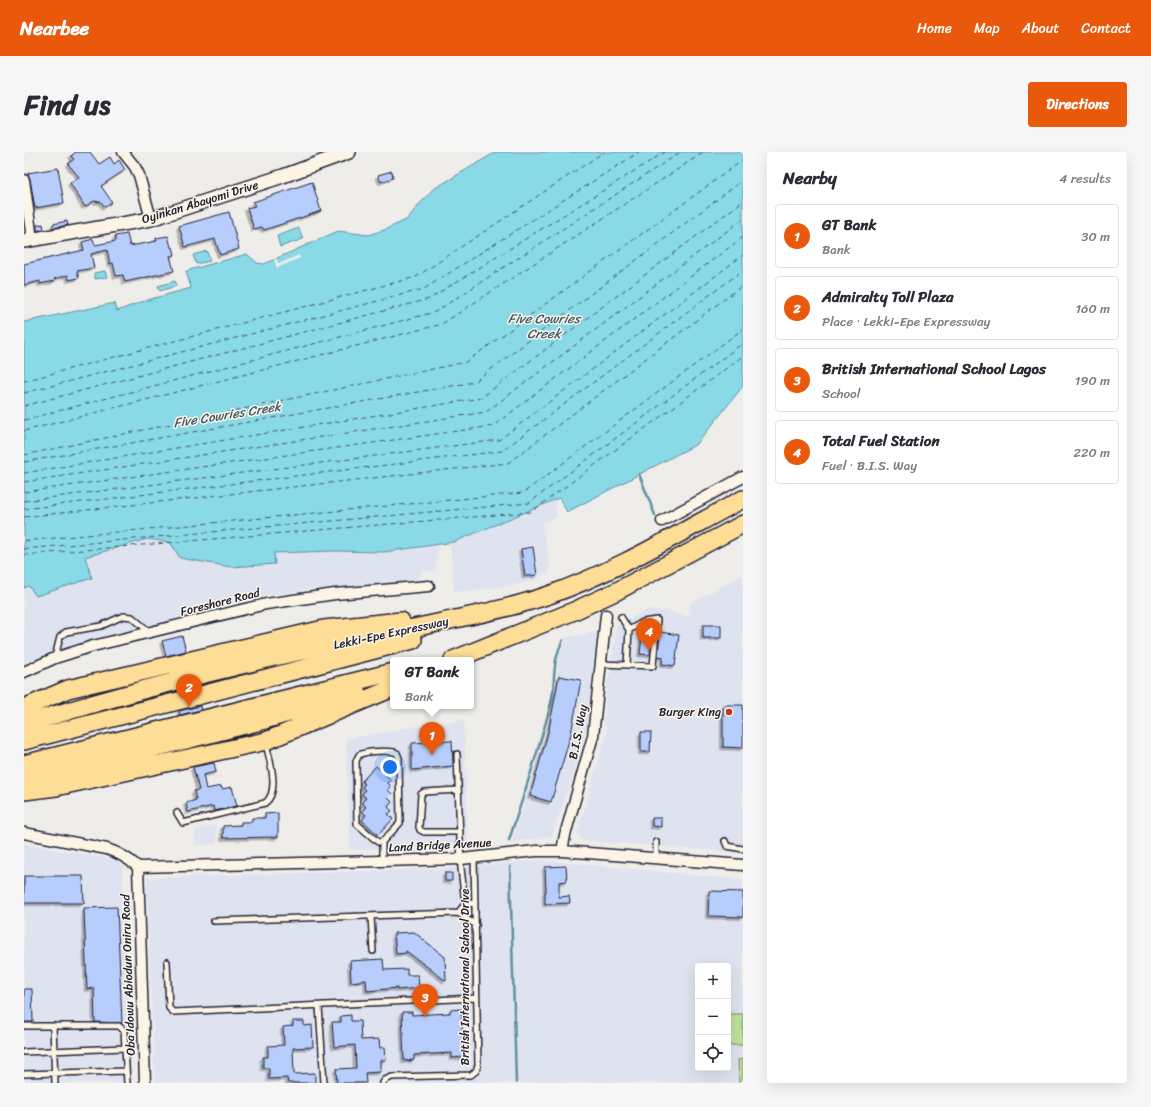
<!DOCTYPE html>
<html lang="en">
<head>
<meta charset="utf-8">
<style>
	body { margin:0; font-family:Sriracha,sans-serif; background:#f7f7f7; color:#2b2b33 }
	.controls { position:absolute; right:12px; bottom:12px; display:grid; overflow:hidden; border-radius:4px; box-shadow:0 4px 16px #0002 }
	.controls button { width:36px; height:36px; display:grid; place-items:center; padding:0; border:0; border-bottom:1px solid #e1e1e2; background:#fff; color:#2b2b33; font:20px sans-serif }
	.you { position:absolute; left:366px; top:615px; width:14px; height:14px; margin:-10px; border:3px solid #fff; border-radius:50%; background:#1a73e8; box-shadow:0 0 0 6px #1a73e833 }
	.badge { display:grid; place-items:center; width:26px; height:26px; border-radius:50%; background:#ea580c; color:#fff; font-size:13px; font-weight:700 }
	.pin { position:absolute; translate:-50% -33px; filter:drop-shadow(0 1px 2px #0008) }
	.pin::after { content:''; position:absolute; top:21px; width:14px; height:12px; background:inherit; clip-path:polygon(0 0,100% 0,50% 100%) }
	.popup { position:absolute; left:366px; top:505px; width:84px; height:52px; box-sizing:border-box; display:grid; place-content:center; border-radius:4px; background:#fff; filter:drop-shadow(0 1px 3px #0005); font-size:13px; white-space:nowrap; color:#7c7c81 }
	.popup b { font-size:15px; color:#2b2b33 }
	.popup::after { content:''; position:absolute; left:50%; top:100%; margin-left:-8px; border:8px solid transparent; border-top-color:#fff }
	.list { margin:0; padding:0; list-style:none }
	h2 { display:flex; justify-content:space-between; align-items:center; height:52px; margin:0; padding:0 16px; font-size:17px }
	h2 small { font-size:13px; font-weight:400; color:#7c7c81 }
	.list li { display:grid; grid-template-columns:26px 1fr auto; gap:12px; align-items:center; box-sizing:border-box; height:64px; margin:0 8px 8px; padding:0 8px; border:1px solid #e1e1e2; border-radius:4px }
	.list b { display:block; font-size:15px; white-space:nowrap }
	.list p { margin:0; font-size:13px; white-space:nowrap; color:#7c7c81 }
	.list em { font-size:13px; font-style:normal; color:#7c7c81 }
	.icon { flex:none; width:22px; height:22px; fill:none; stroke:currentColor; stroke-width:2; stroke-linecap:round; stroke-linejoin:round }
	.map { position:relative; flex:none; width:719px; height:931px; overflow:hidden; border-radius:4px }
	header { display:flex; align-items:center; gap:24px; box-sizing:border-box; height:56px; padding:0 20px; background:#ea580c; color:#fff }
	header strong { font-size:19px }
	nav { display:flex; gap:22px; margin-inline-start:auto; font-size:14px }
	.intro { display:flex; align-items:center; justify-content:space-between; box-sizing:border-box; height:96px; padding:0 24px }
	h1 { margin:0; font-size:28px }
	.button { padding:10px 18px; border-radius:4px; background:#ea580c; color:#fff; font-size:14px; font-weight:700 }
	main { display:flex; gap:24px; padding:0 24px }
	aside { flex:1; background:#fff; border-radius:4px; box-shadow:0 4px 16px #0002 }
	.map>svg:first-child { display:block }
	.built { fill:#dee3ef; fill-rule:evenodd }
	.green { fill:#bfe29c; stroke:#70826c }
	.water { fill:#8ad9e6; stroke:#6090a2 }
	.pier { fill:#eeedea }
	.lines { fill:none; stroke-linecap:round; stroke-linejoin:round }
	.stream { stroke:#6090a2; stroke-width:2.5 }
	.ferry { stroke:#41596e; stroke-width:1; stroke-dasharray:5 4; stroke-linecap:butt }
	.building { fill:#b7cdfc; stroke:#22223b; filter:url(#shadow) }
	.service-casing { stroke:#22223b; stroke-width:8 }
	.minor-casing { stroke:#22223b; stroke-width:13 }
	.tertiary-casing { stroke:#22223b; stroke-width:16 }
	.trunk-casing { stroke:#22223b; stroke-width:20 }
	.service { stroke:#fcf5e5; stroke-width:5 }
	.minor { stroke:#fcf5e5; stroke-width:10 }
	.tertiary { stroke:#fcf5e5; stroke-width:13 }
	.trunk { stroke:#fedd96; stroke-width:17 }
	.poi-dot { fill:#c8321e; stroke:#fcf5e5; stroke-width:1.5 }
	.labels { text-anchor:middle; stroke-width:3; stroke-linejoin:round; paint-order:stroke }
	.street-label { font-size:12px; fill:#22223b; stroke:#fcf5e5 }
	.poi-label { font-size:12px; fill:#22223b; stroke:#fcf5e5; text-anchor:end }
	.water-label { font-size:13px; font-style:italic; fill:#41596e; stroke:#fcf5e5 }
</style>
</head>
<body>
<header>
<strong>Nearbee</strong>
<nav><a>Home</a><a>Map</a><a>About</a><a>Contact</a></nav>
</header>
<div class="intro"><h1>Find us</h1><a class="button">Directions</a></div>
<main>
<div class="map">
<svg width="719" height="931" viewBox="0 0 719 931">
	<defs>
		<filter id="shadow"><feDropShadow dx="-2.5" dy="2.5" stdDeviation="0" flood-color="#0004"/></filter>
	</defs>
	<rect width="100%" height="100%" fill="#eeedea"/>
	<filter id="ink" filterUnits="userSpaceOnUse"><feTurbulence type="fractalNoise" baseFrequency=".025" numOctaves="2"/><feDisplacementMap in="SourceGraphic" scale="8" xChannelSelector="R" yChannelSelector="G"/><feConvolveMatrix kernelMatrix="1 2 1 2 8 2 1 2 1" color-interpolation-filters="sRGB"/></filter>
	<g filter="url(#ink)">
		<path class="built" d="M 531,348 L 533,365 L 518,371 L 526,415 L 523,422 L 515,424 L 515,427 L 495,432 L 472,436 L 430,440 L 426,391 L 431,390 Z
			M 123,387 L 146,390 L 251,412 L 249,401 L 310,399 L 360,400 L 415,392 L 411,419 L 398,419 L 393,429 L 336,434 L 299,436 L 243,443 L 122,477 L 39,496 L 0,514 L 0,436 L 5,434 L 68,426 L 60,405 Z
			M 719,423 L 719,701 L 557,688 L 553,681 L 583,579 L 583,574 L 580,574 L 580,569 L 584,524 L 586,522 L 592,474 L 621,459 L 626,458 L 644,459 L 665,465 L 666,451 Z
			M 573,480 L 562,578 L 554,609 L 528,684 L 488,690 L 521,584 L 530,544 L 535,503 L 543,485 Z
			M 440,568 L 444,692 L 386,696 L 326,698 L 322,587 L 382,576 Z
			M 192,673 L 193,692 L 171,693 L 171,678 Z
			M 0,692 L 93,708 L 98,712 L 108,931 L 0,931 Z
			M 517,708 L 719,728 L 719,931 L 131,931 L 122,726 L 437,716 ZM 674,814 L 704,814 L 704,916 L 674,916 Z"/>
		<path class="green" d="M 704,862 L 719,862 L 719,893 L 705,893 Z
			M 719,907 L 719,931 L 715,931 L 714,908 Z"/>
		<path class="water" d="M 472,0 L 719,0 L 719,234 L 673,292 L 543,360 L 535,346 L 430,390 L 360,400 L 310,399 L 250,401 L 251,412 L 207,415 L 156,406 L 146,390 L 123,387 L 61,405 L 68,426 L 12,444 L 5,434 L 0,436 L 0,170 L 91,151 L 93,159 L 123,148 L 167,136 L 162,119 L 223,102 L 233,111 L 240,112 L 314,79 L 344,83 L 360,78 L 382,68 L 408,38 Z
			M 275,76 L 279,87 L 256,95 L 253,84 Z
			M 183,99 L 186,109 L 172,112 L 169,103 Z
			M 81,119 L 83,125 L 71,127 L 70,121 Z
			M 151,129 L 152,134 L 136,139 L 134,134 Z"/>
		<path class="pier" d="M 275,103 L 276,106 L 253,116 L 250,107 L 252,106 L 255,112 Z"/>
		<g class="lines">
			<path class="stream" d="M 615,322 L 631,363
				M 485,688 C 500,643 515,597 527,551 C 532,528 527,511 539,488
				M 486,715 L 492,931"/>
			<path class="ferry" d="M 0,229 L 392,125 L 580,0
				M 0,241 L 400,137 L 615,0
				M 0,254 L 405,147 L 641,0
				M 0,268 L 411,160 L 657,0
				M 0,279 L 418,172 L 680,0
				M 0,303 L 442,210 L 719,8
				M 0,310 L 450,230 L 719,28
				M 0,321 L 457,246 L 719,49
				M 0,330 L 462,260 L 719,67
				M 0,340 L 469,274 L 719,85
				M 0,349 L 475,288 L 719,103
				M 0,357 L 478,299 L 719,118
				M 0,365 L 484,311 L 719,133
				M 0,389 L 499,341 L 719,177
				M 0,397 L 505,351 L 719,191
				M 0,403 L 507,360 L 719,204"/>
		</g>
		<path class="building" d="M 52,0 L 66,0 L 75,12 L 86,5 L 90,12 L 95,8 L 101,18 L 77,34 L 88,50 L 81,55 L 77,50 L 70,49 L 61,55 L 46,31 L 55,25 L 44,12 L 50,7 L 47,4 Z
			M 34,16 L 40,51 L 11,56 L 6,27 L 4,21 Z
			M 368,19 L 369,26 L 357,30 L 354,23 Z
			M 288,30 L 297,59 L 240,78 L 238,75 L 230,77 L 223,56 L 231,54 L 229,50 Z
			M 205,60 L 215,97 L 196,103 L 191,87 L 161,95 L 155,74 Z
			M 43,69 L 44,73 L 29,76 L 29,72 Z
			M 19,72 L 20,77 L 13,79 L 13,73 Z
			M 103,82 L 106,94 L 133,89 L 132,86 L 144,84 L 147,95 L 149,95 L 151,103 L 146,104 L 150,119 L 101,130 L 99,123 L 92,124 L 89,111 L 86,112 L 83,98 L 67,102 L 70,116 L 53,119 L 55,126 L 45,128 L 44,123 L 30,127 L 31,129 L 16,132 L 16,129 L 0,133 L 0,112 L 60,98 L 58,90 L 69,87 L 71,93 L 92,89 L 91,84 Z
			M 509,395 L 513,423 L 501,424 L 497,397 Z
			M 679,473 L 697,473 L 697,486 L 679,486 Z
			M 619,474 L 628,474 L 626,503 L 616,502 Z
			M 636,480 L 655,483 L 651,514 L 638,512 L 639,505 L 634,504 Z
			M 158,484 L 162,499 L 142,504 L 138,489 Z
			M 535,524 L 557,528 L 547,582 L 527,650 L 506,644 L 525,577 Z
			M 699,553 L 719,553 L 719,596 L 699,595 Z
			M 176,554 L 177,558 L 156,563 L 155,559 Z
			M 617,580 L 627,580 L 626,600 L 617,600 Z
			M 428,589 L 429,614 L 388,618 L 388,591 Z
			M 190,611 L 192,620 L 179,623 L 182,637 L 197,634 L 198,637 L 208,635 L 213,654 L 190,659 L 189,654 L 164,660 L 162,651 L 172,648 L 170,639 L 175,638 L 169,615 Z
			M 352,614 L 367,628 L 364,631 L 367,635 L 364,638 L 368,642 L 364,646 L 368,650 L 364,655 L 368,659 L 364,662 L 369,667 L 354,683 L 338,668 L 342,663 L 338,659 L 342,655 L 338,650 L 342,646 L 338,642 L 341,638 L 338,635 L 341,632 L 338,629 Z
			M 254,661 L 254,685 L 199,686 L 199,674 L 217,673 L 217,670 L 228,670 L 228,666 L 241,666 L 241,662 Z
			M 628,666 L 637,666 L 637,675 L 628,674 Z
			M 542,714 L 543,729 L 535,730 L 535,745 L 545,744 L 546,751 L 521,752 L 521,740 L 522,740 L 521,715 Z
			M 421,721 L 428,721 L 428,729 L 421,729 Z
			M 0,724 L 59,724 L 60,751 L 0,751 Z
			M 685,739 L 719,740 L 719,765 L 684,764 Z
			M 93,755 L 98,871 L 71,870 L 70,836 L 63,837 L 60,756 Z
			M 390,780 L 421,805 L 422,829 L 382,799 L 382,801 L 372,802 L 370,781 Z
			M 359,807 L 360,818 L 383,817 L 383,823 L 394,823 L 395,836 L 373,838 L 373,836 L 343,839 L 342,828 L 327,830 L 326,809 Z
			M 0,837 L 8,837 L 9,870 L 0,870 Z
			M 437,857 L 440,905 L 428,906 L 428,901 L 390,903 L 390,908 L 380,909 L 378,860 L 388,860 L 388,863 L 426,861 L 426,858 Z
			M 327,863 L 327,869 L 336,869 L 337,888 L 355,887 L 356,896 L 361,895 L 362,908 L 357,908 L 357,920 L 341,921 L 342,931 L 313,931 L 312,917 L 332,916 L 331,893 L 310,895 L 308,870 L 317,870 L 317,864 Z
			M 269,869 L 280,869 L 280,874 L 288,873 L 289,895 L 269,896 L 270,922 L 291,921 L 291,931 L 264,931 L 263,926 L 245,927 L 245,916 L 239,916 L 239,905 L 244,905 L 244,894 L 260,893 L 259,875 L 269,874 Z"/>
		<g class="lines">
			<defs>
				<path id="service" d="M 31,505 L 36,485 L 42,480 L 77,474 L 99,464 L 108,465 L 122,477 L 124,481
					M 577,512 L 629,514 L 633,468 L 619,470 L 605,478 L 597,465
					M 603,513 L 605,478
					M 433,602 L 437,716 L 441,752
					M 434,638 L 400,640 L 397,642 L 395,675 L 396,678 L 400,680 L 436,680
					M 153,661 L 159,671 L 241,651 C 256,640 246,609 242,592
					M 701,689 L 703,694 L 719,697
					M 358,690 L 354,690 L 333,672 L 332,609 C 333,607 334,605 335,603 C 341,599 367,598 373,601 L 375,606 L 376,671 L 358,690 L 358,709
					M 632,706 L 632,690
					M 434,761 L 441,752 L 451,751
					M 347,764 L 349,799
					M 190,769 L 434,761 L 452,773
					M 143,810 L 145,856 L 149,860 L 452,846
					M 295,854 L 300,931
					M 0,874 L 95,874 L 100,879 L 103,931
					M 29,874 L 31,931
					M 0,900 L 101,896
					M 0,922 L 102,919
					M 359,931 L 361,928 L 368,925 L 447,923 L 452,919 L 454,913 L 450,706"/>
				<path id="minor" d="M 99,0 L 111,15 L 115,23 L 127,67
					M 0,28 L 8,87
					M 638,369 L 719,325
					M 0,520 L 31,506 L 69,494 L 242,452 L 311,442 L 405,434
					M 0,681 L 83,697 C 95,701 104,706 114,715
					M 538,699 L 541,683 L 569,584 L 582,463
					M 114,715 L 437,707 L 512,699 L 538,699 L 719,713
					M 114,715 L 121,931"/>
				<path id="tertiary" d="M 0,89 L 127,67 L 259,24 L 325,0"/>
				<path id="trunk" d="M 429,508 L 550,459 L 593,439 L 719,372
					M 0,556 L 44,537 L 300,477 L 377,469
					M 0,572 C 95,543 190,518 287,497 C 337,487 387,477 436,466 C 466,460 496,453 525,443 C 593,419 655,381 719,347
					M 0,589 L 389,488
					M 0,612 L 369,520
					M 0,625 L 75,610 L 237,569 L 333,541
					M 0,639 L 32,635 L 242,589 L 369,536"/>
			</defs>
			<use href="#service" class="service-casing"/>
			<use href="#minor" class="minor-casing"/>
			<use href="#tertiary" class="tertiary-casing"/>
			<use href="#trunk" class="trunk-casing"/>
			<use href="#service" class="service"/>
			<use href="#minor" class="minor"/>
			<use href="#tertiary" class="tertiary"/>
			<use href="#trunk" class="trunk"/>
		</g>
	</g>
	<circle class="poi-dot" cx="705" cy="560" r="4"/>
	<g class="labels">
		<g class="street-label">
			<text transform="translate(176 50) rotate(-17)" y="4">Oyinkan Abayomi Drive</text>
			<text transform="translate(196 450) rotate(-14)" y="4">Foreshore Road</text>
			<text transform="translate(367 481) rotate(-12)" y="4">Lekki-Epe Expressway</text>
			<text transform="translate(554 580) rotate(-79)" y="4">B.I.S. Way</text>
			<text transform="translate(416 693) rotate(-3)" y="4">Land Bridge Avenue</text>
			<text transform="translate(104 823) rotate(-92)" y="4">Oba Idowu Abiodun Oniru Road</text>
			<text transform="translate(441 825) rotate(-90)" y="4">British International School Drive</text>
		</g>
		<g class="poi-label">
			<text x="697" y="564">Burger King</text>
		</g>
		<g class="water-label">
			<text x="520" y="171">Five Cowries<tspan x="520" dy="15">Creek</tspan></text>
			<text transform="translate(203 262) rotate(-9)" y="5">Five Cowries Creek</text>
		</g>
	</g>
</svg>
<div class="controls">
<button>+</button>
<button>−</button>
<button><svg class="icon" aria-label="locate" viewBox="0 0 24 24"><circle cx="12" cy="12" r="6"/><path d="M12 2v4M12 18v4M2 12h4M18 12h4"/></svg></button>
</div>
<div class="you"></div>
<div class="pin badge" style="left:408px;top:603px">1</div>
<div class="popup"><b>GT Bank</b>Bank</div>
<div class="pin badge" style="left:165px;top:555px">2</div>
<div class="pin badge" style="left:401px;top:865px">3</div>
<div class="pin badge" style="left:625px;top:499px">4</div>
</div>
<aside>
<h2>Nearby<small>4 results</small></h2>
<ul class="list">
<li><span class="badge">1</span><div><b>GT Bank</b><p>Bank</p></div><em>30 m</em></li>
<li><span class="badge">2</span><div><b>Admiralty Toll Plaza</b><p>Place · Lekki-Epe Expressway</p></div><em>160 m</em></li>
<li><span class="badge">3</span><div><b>British International School Lagos</b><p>School</p></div><em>190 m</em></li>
<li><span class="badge">4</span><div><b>Total Fuel Station</b><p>Fuel · B.I.S. Way</p></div><em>220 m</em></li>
</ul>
</aside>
</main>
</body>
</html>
